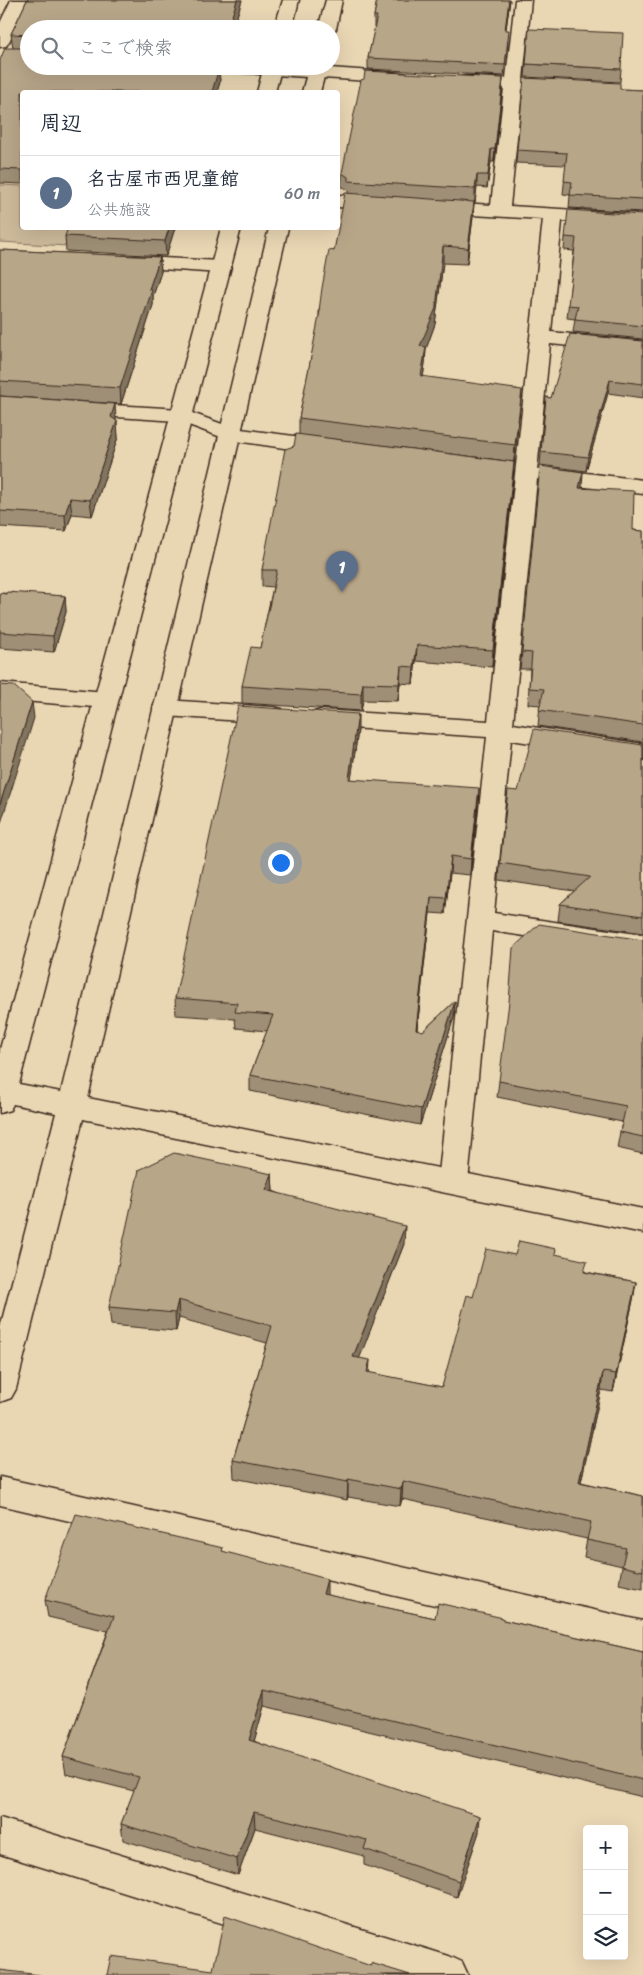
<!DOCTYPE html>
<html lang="ja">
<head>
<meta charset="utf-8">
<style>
	body { margin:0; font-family:Sriracha,"Klee One",sans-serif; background:#f2f2f3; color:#1f2937 }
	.controls { position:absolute; right:15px; bottom:15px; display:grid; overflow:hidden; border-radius:5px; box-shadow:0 5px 20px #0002 }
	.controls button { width:45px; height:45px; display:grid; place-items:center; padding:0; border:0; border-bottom:1px solid #e0e1e3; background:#fff; color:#1f2937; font:25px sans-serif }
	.you { position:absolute; left:280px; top:862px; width:18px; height:18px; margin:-12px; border:4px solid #fff; border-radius:50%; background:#1a73e8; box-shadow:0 0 0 8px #1a73e833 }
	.badge { display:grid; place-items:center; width:32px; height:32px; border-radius:50%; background:#1a73e8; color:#fff; font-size:16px; font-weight:700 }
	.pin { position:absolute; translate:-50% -41px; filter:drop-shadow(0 1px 2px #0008) }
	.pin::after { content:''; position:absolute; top:26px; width:18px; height:15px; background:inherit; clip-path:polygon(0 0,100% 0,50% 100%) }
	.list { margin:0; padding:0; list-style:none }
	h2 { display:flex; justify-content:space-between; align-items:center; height:65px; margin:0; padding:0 20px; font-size:21px }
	h2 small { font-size:16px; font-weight:400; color:#747a83 }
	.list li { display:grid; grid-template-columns:32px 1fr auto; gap:15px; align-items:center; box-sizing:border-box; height:75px; padding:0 20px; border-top:1px solid #e0e1e3 }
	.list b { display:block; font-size:19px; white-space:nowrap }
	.list p { margin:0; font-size:16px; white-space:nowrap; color:#747a83 }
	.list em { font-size:16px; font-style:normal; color:#747a83 }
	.icon { flex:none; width:28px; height:28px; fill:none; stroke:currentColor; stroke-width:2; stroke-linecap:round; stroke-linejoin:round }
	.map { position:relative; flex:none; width:643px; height:1975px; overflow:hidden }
	.search { position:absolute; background:#fff; box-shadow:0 5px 20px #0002; left:20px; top:20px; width:320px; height:55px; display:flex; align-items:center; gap:12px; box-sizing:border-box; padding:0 18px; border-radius:28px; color:#747a83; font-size:19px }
	.panel { position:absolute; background:#fff; box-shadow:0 5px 20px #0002; left:20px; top:90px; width:320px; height:140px; border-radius:5px }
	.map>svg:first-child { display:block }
	.green { fill:#cdba9b; stroke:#84725c }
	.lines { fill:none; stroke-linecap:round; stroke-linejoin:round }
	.minor-casing { stroke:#3b2a1e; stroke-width:3 }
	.tertiary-casing { stroke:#3b2a1e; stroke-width:3 }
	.minor { fill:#e9d6b3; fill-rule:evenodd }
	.tertiary { fill:#e9d6b3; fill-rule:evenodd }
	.wall { fill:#9e8f76; stroke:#3b2a1e }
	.shaded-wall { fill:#817460; stroke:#3b2a1e }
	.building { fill:#b8a689; stroke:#3b2a1e }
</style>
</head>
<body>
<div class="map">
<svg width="643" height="1975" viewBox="0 0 643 1975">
	<rect width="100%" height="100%" fill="#e9d6b3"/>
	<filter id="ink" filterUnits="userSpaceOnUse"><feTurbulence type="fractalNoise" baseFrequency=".02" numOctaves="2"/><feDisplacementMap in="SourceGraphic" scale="10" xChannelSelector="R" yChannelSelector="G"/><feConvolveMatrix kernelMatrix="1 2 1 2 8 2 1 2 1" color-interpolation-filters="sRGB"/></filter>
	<g filter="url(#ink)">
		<path class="green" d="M 0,185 L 22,186 L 22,228 L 74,228 L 68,246 L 0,242 Z"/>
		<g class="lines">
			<defs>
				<path id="minor" d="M 11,0 L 27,0 L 9,42 L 6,46 L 0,47 L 0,23 Z
					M 515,0 L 531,0 L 523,79 L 566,82 L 569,86 L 566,90 L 560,91 L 522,89 L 510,206 L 643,214 L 643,226 L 562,221 L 551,332 L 643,341 L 643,353 L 550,344 L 537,470 L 545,468 L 643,480 L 643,494 L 545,482 L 537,479 L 513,724 L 643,744 L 643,760 L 511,740 L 494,913 L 643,935 L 643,955 L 492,931 L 468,1182 L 463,1190 L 453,1193 L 443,1190 L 438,1182 L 487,737 L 321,726 L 312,724 L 309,718 L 312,712 L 321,710 L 488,721 L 543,219 L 436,213 L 429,211 L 426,207 L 429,203 L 436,201 L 491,205 L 504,88 L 460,85 L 457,81 L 460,77 L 466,76 L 506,78 Z
					M 206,66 L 301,66 L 401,73 L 407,74 L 410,78 L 407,82 L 401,83 L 215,71 L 209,70 Z
					M 338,195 L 381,198 L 388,200 L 391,204 L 388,208 L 381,210 L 338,207 Z
					M 124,256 L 220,261 L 227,263 L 230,267 L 227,271 L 220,273 L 117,266 L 114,262 L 117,258 Z
					M 79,403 L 181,409 L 233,428 L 332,441 L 340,443 L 343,448 L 340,453 L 332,455 L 229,440 L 178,421 L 71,414 L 68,409 L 71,404 Z
					M 0,683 L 106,692 L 115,694 L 118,700 L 115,706 L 106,708 L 0,699 Z
					M 165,700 L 273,707 L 282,709 L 285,715 L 282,721 L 273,723 L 165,716 L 156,714 L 153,708 L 156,702 Z
					M 0,1477 L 643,1621 L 643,1653 L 0,1505 Z
					M 0,1818 L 449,1956 L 462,1962 L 468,1975 L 388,1975 L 0,1854 Z"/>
				<path id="tertiary" d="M 283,0 L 299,0 L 292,29 L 274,29 Z
					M 326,0 L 342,0 L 336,29 L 331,33 L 331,29 L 318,29 Z
					M 264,66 L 282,66 L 275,92 L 257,92 Z
					M 309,66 L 327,66 L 320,92 L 302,92 Z
					M 221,228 L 241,228 L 19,1084 L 61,1092 L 269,228 L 288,228 L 88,1098 L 643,1209 L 643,1233 L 83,1119 L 16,1389 L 11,1398 L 0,1402 L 0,1328 L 56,1113 L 13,1104 L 10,1110 L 0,1113 L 0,1049 Z"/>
			</defs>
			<use href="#minor" class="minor-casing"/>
			<use href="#tertiary" class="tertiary-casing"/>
			<use href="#minor" class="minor"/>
			<use href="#tertiary" class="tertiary"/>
		</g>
		<path class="wall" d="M 27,0 L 242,0 L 233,29 L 29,66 L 218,66 L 220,82 L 217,92 L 22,92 L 22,184 L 0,183 L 0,60 L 13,48 L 11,34 Z
			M 377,0 L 510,0 L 506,30 L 508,41 L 504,76 L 368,69 L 368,58 L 375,27 L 374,27 L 374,16 Z
			M 526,64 L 621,69 L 620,82 L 525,77 Z
			M 503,78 L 494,162 L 491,162 L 487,188 L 477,187 L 475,202 L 474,202 L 473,217 L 467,264 L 443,263 L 435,324 L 426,349 L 425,363 L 423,377 L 520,407 L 514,462 L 308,436 L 514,462 L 513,479 L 492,667 L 416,661 L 413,684 L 400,683 L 398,701 L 363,700 L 361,711 L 242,703 L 242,686 L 260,648 L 273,587 L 262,586 L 262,570 L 294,446 L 299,435 L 299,418 L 319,319 L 319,311 L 348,194 L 348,190 L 341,186 L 342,173 Z
			M 620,89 L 643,90 L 643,212 L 569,208 L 570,195 L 563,194 L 566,165 L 516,163 L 517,150 Z
			M 643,215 L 643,339 L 573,332 L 575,319 L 567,318 L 574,251 L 564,250 L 565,237 Z
			M 175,228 L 166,256 L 66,251 L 65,236 Z
			M 0,250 L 160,257 L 161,272 L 153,296 L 153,305 L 121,404 L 0,396 Z
			M 643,341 L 643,398 L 608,393 L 586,471 L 540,465 L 546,397 L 551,398 Z
			M 0,396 L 116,419 L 118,437 L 92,516 L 72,514 L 66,531 L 0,527 Z
			M 582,488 L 633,530 L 643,531 L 643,742 L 538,726 L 540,705 L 528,704 L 530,669 L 520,669 L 522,652 Z
			M 0,593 L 65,596 L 66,612 L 54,652 L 0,648 Z
			M 358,730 L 351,779 L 478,804 L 470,875 L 450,873 L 445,914 L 430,913 L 417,1030 L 423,1031 L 455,1001 L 454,1017 L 420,1125 L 250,1091 L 250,1075 L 267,1031 L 236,1028 L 235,1019 L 176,1015 L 175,998 Z
			M 643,745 L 643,933 L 558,921 L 560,904 L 574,891 L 499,880 L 500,863 L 518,791 Z
			M 643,940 L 643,1154 L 617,1148 L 620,1132 L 622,1122 L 497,1097 L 499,1081 Z
			M 272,1174 L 273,1191 L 404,1244 L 359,1358 L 369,1373 L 442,1387 L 473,1297 L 515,1255 L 555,1254 L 586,1272 L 636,1282 L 633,1300 L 613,1392 L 601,1390 L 581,1482 L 643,1496 L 643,1589 L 619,1584 L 622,1566 L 584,1557 L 587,1539 L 402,1499 L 400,1506 L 348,1497 L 347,1500 L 234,1478 L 233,1460 L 267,1343 L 179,1318 L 176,1331 L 111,1325 L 109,1307 Z
			M 224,1552 L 327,1595 L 435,1618 L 503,1620 L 643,1652 L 643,1797 L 264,1706 L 254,1741 L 479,1832 L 457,1897 L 364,1865 L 364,1856 L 255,1828 L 238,1875 L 123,1840 L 121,1824 L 134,1791 L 66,1774 L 63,1757 L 108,1631 L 48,1617 L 45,1600 Z"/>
		<path class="shaded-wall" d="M 237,0 L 242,0 L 233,29 L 228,29 Z
			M 509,0 L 510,0 L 504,41 L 505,30 Z
			M 216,66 L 218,66 L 218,71 L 219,68 L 220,82 L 217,92 L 212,92 Z
			M 503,78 L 502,91 L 494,162 L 495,149 Z
			M 491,149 L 491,162 L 487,188 L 488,175 Z
			M 477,175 L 477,187 L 475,202 L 475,189 Z
			M 474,202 L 473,217 L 467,264 L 468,248 Z
			M 169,228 L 175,228 L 166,256 L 165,241 Z
			M 443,246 L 443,263 L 435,324 L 426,349 L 425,363 L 421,393 L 420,346 Z
			M 160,257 L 161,272 L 153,296 L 153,305 L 121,404 L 120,388 L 149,289 Z
			M 610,380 L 608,393 L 586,471 L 588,457 Z
			M 522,390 L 520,407 L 514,462 L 515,445 Z
			M 115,404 L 116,419 L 112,432 L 111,417 Z
			M 117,421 L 118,437 L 92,516 L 90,500 Z
			M 514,462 L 513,479 L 492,667 L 493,650 Z
			M 583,472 L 582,488 L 579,488 Z
			M 70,498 L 72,514 L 66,531 L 65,515 Z
			M 65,596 L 66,612 L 54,652 L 53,636 Z
			M 417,645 L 416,661 L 413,684 L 414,667 Z
			M 401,666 L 400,683 L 398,701 L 399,684 Z
			M 363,683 L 363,700 L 361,711 L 361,694 Z
			M 32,702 L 34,718 L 0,826 L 0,804 Z
			M 358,714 L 358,730 L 349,795 L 349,779 Z
			M 479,788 L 478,804 L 470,875 L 471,859 Z
			M 451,856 L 450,873 L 445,914 L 446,898 Z
			M 431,897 L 430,913 L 415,1046 L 416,1029 Z
			M 455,1001 L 454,1017 L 420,1125 L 421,1109 Z
			M 272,1174 L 273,1193 L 266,1190 Z
			M 405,1226 L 404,1244 L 353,1375 L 353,1357 Z
			M 636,1282 L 633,1300 L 613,1392 L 616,1374 Z
			M 178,1300 L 179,1318 L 176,1331 L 175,1313 Z
			M 370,1360 L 369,1378 L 367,1372 Z
			M 603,1372 L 601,1390 L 577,1500 L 579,1482 Z
			M 348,1479 L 348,1497 L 347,1500 L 348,1482 Z
			M 403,1481 L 402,1499 L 400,1506 L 401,1489 Z
			M 327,1579 L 327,1596 L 323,1594 Z
			M 264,1690 L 264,1706 L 250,1756 L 249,1740 Z
			M 254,1812 L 255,1828 L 238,1875 L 237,1859 Z
			M 480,1816 L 479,1832 L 457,1897 L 459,1881 Z"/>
		<path class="building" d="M 27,0 L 237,0 L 228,29 L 29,29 L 29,35 L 11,34 Z
			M 377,0 L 509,0 L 505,30 L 509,30 L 505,65 L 368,58 L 377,16 L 374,16 Z
			M 529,29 L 623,33 L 621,69 L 526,64 Z
			M 5,48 L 29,48 L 29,66 L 217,66 L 219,68 L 212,92 L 22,92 L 22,170 L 0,169 L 0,60 Z
			M 365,71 L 503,78 L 495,149 L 491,149 L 488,175 L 477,175 L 475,189 L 348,181 L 348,177 L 342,173 L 361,80 L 364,79 Z
			M 524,78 L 620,83 L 620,89 L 643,90 L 643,199 L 570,195 L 572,182 L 564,181 L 567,153 L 517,150 Z
			M 345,193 L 474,202 L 468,248 L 443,246 L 436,308 L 420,346 L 426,347 L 421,376 L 522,390 L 515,445 L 299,418 L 320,311 L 319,311 L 322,288 L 329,250 L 334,251 Z
			M 568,210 L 643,215 L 643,326 L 575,319 L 578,306 L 568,305 L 576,238 L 565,237 Z
			M 68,228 L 169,228 L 165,241 L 65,236 Z
			M 0,250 L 160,257 L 149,289 L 152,290 L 120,388 L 0,381 Z
			M 570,334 L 643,341 L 643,384 L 610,380 L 588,457 L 541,452 L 546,397 L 551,398 Z
			M 0,396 L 115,404 L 111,417 L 117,421 L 90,500 L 70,498 L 65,515 L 0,511 Z
			M 296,434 L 514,462 L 493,650 L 417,645 L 414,667 L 401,666 L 399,684 L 363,683 L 361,694 L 242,686 L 251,647 L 260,648 L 277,570 L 262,570 L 285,449 L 294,446 Z
			M 540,466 L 583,472 L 579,488 L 634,491 L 633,530 L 643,531 L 643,725 L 539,710 L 544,689 L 529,688 L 532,653 L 522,652 Z
			M 7,592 L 65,596 L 53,636 L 0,632 L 0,593 L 6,594 Z
			M 0,685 L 14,686 L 32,702 L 0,804 Z
			M 238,706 L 358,714 L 349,779 L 479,788 L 471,859 L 451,856 L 446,898 L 431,897 L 416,1029 L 423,1031 L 455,1001 L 421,1109 L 250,1075 L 273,1015 L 235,1012 L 237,1003 L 175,998 Z
			M 534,729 L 643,745 L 643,916 L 560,904 L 590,877 L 500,863 L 508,790 L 518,791 Z
			M 539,924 L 643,940 L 643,1137 L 620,1132 L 626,1106 L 499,1081 L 509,1002 L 513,948 Z
			M 174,1153 L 272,1174 L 266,1190 L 405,1226 L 353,1357 L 370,1360 L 367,1372 L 442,1387 L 467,1295 L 473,1297 L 486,1249 L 515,1255 L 519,1241 L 556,1249 L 555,1254 L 587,1261 L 584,1272 L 636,1282 L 616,1374 L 603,1372 L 579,1482 L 643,1496 L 643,1571 L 622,1566 L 626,1548 L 587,1540 L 591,1522 L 403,1481 L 401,1489 L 348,1479 L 348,1482 L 233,1460 L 272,1326 L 178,1300 L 175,1313 L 109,1307 L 139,1170 Z
			M 76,1514 L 223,1548 L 222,1551 L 327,1579 L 323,1594 L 435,1618 L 438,1603 L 503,1618 L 503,1620 L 643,1652 L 643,1780 L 264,1690 L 249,1740 L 480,1816 L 459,1881 L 364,1849 L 367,1840 L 254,1812 L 237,1859 L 121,1824 L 139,1777 L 63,1757 L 114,1616 L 45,1600 Z
			M 225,1916 L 371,1966 L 371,1963 L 410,1975 L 107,1975 L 111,1956 L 213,1970 Z
			M 0,1970 L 40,1975 L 0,1975 Z"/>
	</g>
</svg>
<div class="controls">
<button>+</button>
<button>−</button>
<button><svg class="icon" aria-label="layers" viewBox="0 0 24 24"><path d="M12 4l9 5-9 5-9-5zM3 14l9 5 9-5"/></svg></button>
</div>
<div class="you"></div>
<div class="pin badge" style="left:342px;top:592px;background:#5c6f8a">1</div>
<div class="search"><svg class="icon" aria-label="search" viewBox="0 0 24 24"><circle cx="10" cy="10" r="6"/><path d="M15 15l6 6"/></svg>ここで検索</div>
<section class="panel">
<h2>周辺<small></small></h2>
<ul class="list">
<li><span class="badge" style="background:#5c6f8a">1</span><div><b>名古屋市西児童館</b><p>公共施設</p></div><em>60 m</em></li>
</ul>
</section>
</div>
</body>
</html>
